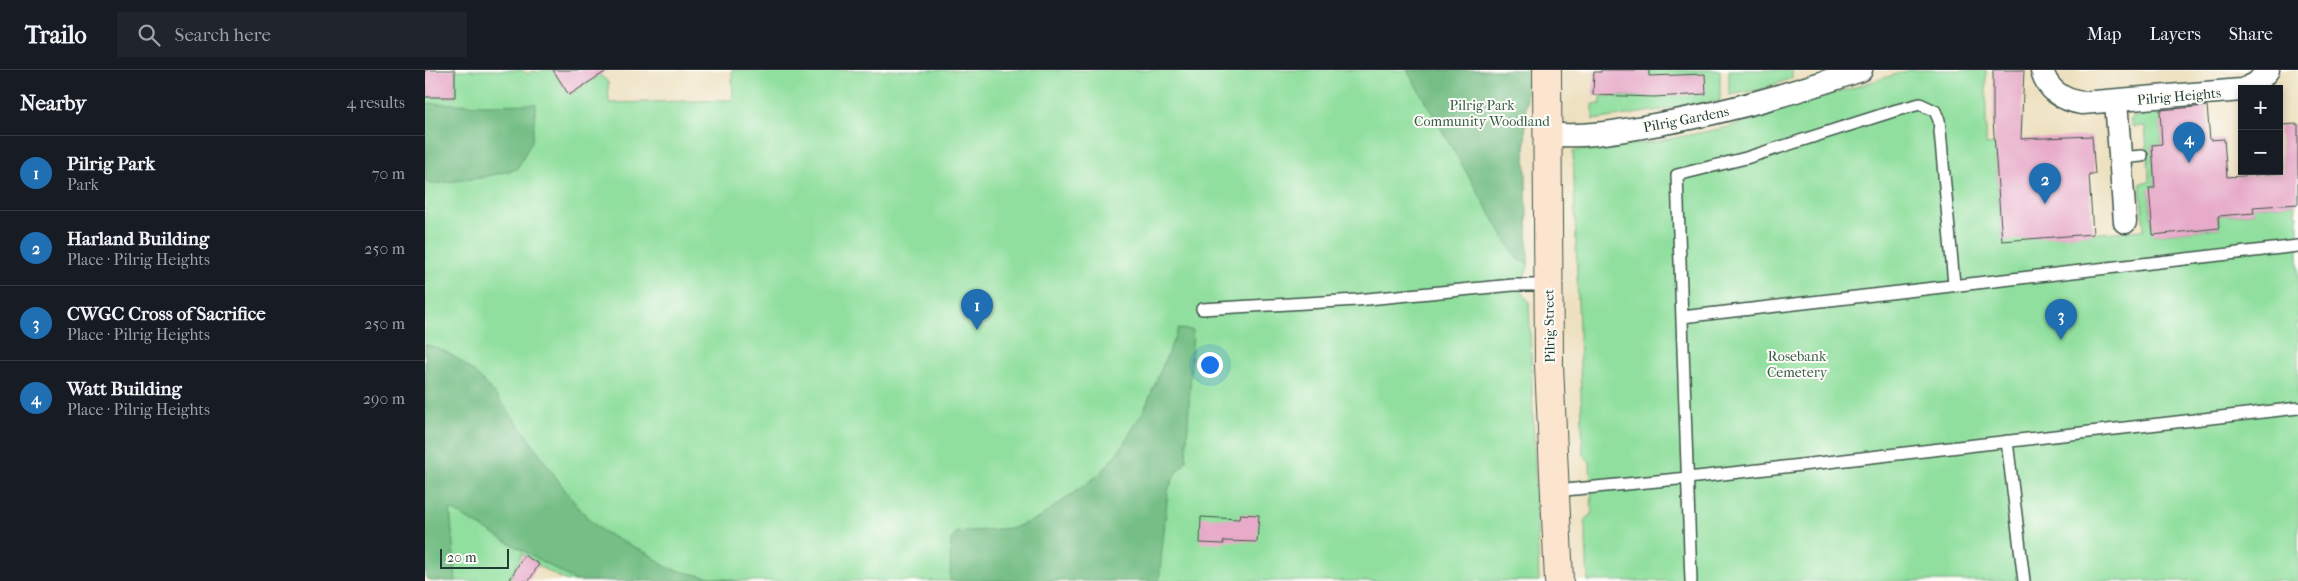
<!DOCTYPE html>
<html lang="en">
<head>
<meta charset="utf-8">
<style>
	body { margin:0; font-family:"IM FELL French Canon",serif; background:#20242c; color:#f1f3f6 }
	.controls { position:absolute; right:15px; top:15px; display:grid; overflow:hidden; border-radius:0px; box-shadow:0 2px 8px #0003 }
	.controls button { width:45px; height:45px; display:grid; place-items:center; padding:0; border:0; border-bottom:1px solid #363941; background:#171b24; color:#f1f3f6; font:25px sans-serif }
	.scale { position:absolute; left:15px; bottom:12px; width:69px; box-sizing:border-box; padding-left:5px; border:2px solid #1f3d34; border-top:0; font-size:14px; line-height:18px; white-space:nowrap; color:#1f3d34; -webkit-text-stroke:4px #fdfcf7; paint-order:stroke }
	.you { position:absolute; left:784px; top:294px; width:18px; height:18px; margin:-12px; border:4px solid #fff; border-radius:50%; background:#1a73e8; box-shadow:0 0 0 8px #1a73e833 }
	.badge { display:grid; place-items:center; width:32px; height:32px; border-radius:50%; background:#1f6fb2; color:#fff; font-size:16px; font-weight:700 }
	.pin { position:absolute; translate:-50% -41px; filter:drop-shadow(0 1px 2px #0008) }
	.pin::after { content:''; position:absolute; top:26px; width:18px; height:15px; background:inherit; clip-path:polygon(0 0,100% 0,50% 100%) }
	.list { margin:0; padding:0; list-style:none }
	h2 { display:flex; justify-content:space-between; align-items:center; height:65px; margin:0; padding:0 20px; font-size:21px }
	h2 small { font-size:16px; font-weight:400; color:#9ea1a6 }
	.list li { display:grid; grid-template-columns:32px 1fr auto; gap:15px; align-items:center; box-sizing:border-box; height:75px; padding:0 20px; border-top:1px solid #363941 }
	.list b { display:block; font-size:19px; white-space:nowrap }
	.list p { margin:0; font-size:16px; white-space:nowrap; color:#9ea1a6 }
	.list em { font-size:16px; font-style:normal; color:#9ea1a6 }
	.icon { flex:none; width:28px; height:28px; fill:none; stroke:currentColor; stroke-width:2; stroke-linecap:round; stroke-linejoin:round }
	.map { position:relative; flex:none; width:1873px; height:511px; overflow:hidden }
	header { display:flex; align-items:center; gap:30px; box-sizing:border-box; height:70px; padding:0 25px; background:#171b24; border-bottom:1px solid #363941 }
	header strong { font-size:24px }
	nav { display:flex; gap:28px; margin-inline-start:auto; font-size:18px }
	.search { width:350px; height:45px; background:#20242c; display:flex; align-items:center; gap:12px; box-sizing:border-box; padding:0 18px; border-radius:0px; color:#9ea1a6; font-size:19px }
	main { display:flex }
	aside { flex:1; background:#171b24 }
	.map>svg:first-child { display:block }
	.green { fill:#90df9e; stroke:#588e69 }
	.forest { fill:#74be85; stroke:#4a7e5c }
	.building { fill:#e7aac9 }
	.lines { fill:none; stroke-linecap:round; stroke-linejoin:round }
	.lane-casing { stroke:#3e5649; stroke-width:14 }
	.street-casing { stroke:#3e5649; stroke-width:25 }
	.secondary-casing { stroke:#3e5649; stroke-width:30 }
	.lane { stroke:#fff; stroke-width:11 }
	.street { stroke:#fff; stroke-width:22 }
	.secondary { stroke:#fce5cf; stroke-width:28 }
	.labels { text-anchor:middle; stroke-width:4; stroke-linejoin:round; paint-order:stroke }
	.street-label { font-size:14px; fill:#1f3d34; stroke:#fdfcf7 }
	.park-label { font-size:14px; fill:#365d49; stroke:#fdfcf7 }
</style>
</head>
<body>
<header>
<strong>Trailo</strong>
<div class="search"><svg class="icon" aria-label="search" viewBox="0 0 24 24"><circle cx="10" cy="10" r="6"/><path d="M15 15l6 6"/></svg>Search here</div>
<nav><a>Map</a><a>Layers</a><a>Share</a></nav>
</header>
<main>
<aside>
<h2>Nearby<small>4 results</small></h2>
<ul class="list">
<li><span class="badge">1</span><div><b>Pilrig Park</b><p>Park</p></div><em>70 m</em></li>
<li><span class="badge">2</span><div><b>Harland Building</b><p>Place · Pilrig Heights</p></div><em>250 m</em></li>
<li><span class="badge">3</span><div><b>CWGC Cross of Sacrifice</b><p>Place · Pilrig Heights</p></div><em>250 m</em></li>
<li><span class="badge">4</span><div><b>Watt Building</b><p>Place · Pilrig Heights</p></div><em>290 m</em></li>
</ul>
</aside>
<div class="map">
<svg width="1873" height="511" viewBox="0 0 1873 511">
	<rect width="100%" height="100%" fill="#fdfcf7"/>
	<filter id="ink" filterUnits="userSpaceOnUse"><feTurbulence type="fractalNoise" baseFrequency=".02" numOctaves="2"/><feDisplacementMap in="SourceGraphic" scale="10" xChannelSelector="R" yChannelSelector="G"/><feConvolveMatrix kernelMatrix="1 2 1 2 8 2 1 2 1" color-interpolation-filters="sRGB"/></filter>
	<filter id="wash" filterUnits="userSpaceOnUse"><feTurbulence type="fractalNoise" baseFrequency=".0096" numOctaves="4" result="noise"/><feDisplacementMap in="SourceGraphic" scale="20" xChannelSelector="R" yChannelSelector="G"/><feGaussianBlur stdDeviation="1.12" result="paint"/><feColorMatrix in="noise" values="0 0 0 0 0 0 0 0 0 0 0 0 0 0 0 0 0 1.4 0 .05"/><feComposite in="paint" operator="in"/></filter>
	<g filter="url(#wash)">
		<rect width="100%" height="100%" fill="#eee1c1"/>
		<path class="green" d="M 30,0 L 97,0 L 103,4 L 109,0 L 113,3 L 117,0 L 128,0 L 144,25 L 175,5 L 183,12 L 184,33 L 308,30 L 307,0 L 1101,0 L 1100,72 L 1103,194 C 1102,207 1088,214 1104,231 L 1114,511 L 142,511 L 113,496 L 114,494 L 97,484 L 84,511 L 6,511 L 0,506 L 0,27 L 30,27 Z
			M 1224,0 L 1295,0 L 1295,31 L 1168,50 L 1168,34 L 1176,34 L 1176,26 L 1223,27 Z
			M 1304,0 L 1367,0 L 1367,8 L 1335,20 L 1304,25 Z
			M 1484,0 L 1561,0 L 1561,75 L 1570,74 L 1577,170 L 1719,160 L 1715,113 L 1725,112 L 1720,56 L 1708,57 L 1705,51 L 1708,47 L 1719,46 L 1719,41 L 1735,40 L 1737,74 L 1727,75 L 1730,118 L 1724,119 L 1728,165 L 1794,158 L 1793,146 L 1829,143 L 1828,137 L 1870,134 L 1871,145 L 1873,145 L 1873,511 L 1163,511 L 1160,451 L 1167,443 L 1165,392 L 1158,385 L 1148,81 L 1229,72 L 1304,57 Z"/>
		<path class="forest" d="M 982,0 L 1102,0 L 1100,72 L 1103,194 L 1091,188 Z
			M 0,33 L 60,35 L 111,34 L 107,71 L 92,99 L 55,108 L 7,114 L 0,112 Z
			M 753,259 L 768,260 L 761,391 L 750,404 L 743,421 L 734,511 L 525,511 L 526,470 L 532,462 L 588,458 L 614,448 L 675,404 L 696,378 L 720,338 Z
			M 0,275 C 63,284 121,406 166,451 C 181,467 203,473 222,483 C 230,487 238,497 247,499 C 269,505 292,508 314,511 L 151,511 L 25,439 L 31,511 L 6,511 L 0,506 Z"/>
		<g id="blocks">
			<path class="building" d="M 0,0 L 30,0 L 30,27 L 0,27 Z
				M 128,0 L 183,0 L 144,25 Z
				M 1176,0 L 1224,0 L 1224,6 L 1280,4 L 1281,24 L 1229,27 L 1168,25 L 1169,2 L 1176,2 Z
				M 1568,0 L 1599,0 L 1596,69 L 1667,66 L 1670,104 L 1664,104 L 1668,164 L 1577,171 L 1568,51 Z
				M 1782,36 L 1785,70 L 1799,69 L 1802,107 L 1858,103 L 1854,55 L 1873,54 L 1873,134 L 1828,137 L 1829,143 L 1793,146 L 1794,158 L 1728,165 L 1724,118 L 1730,118 L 1727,75 L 1737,74 L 1735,40 Z
				M 815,444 L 834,445 L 832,472 L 798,471 L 799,474 L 775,473 L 776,447 L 814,449 Z
				M 99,485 L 114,494 L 104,511 L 84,511 Z"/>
		</g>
	</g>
	<g filter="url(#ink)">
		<use href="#blocks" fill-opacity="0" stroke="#3e5649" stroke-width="1"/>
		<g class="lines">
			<defs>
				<path id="lane" d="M 1695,88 L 1717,86
					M 777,239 L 932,230 L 1088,215 L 1123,215
					M 1257,247 L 1873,176
					M 1582,371 L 1599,511
					M 1130,421 L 1263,408 L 1873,338
					M 1266,511 L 1252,105 L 1321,88 L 1472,40 L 1495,34 L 1510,41 L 1514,50 L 1529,214"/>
				<path id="street" d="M 1617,0 C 1622,20 1637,30 1657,33 L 1817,20
					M 1820,19 L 1832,13 L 1843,0
					M 1691,31 L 1700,152
					M 1122,64 C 1155,68 1190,62 1223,56 C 1296,44 1366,24 1436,0"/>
				<path id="secondary" d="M 1122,0 L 1124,295 L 1134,511"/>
			</defs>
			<use href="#lane" class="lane-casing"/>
			<use href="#street" class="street-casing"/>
			<use href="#secondary" class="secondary-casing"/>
			<use href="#lane" class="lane"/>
			<use href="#street" class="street"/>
			<use href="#secondary" class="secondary"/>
		</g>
	</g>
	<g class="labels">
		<g class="street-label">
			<text transform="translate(1754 26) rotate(-5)" y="5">Pilrig Heights</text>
			<text transform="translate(1261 49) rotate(-11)" y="5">Pilrig Gardens</text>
			<text transform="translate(1124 256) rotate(-91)" y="5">Pilrig Street</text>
		</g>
		<g class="park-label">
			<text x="1057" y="40">Pilrig Park<tspan x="1057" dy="16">Community Woodland</tspan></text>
			<text x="1372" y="291">Rosebank<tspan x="1372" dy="16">Cemetery</tspan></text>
		</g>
	</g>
</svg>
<div class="controls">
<button>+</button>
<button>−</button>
</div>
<div class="scale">20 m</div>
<div class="you"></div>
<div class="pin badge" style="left:552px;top:260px">1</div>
<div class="pin badge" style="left:1620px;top:134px">2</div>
<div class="pin badge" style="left:1636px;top:270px">3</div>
<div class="pin badge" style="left:1764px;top:93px">4</div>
</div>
</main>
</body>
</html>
